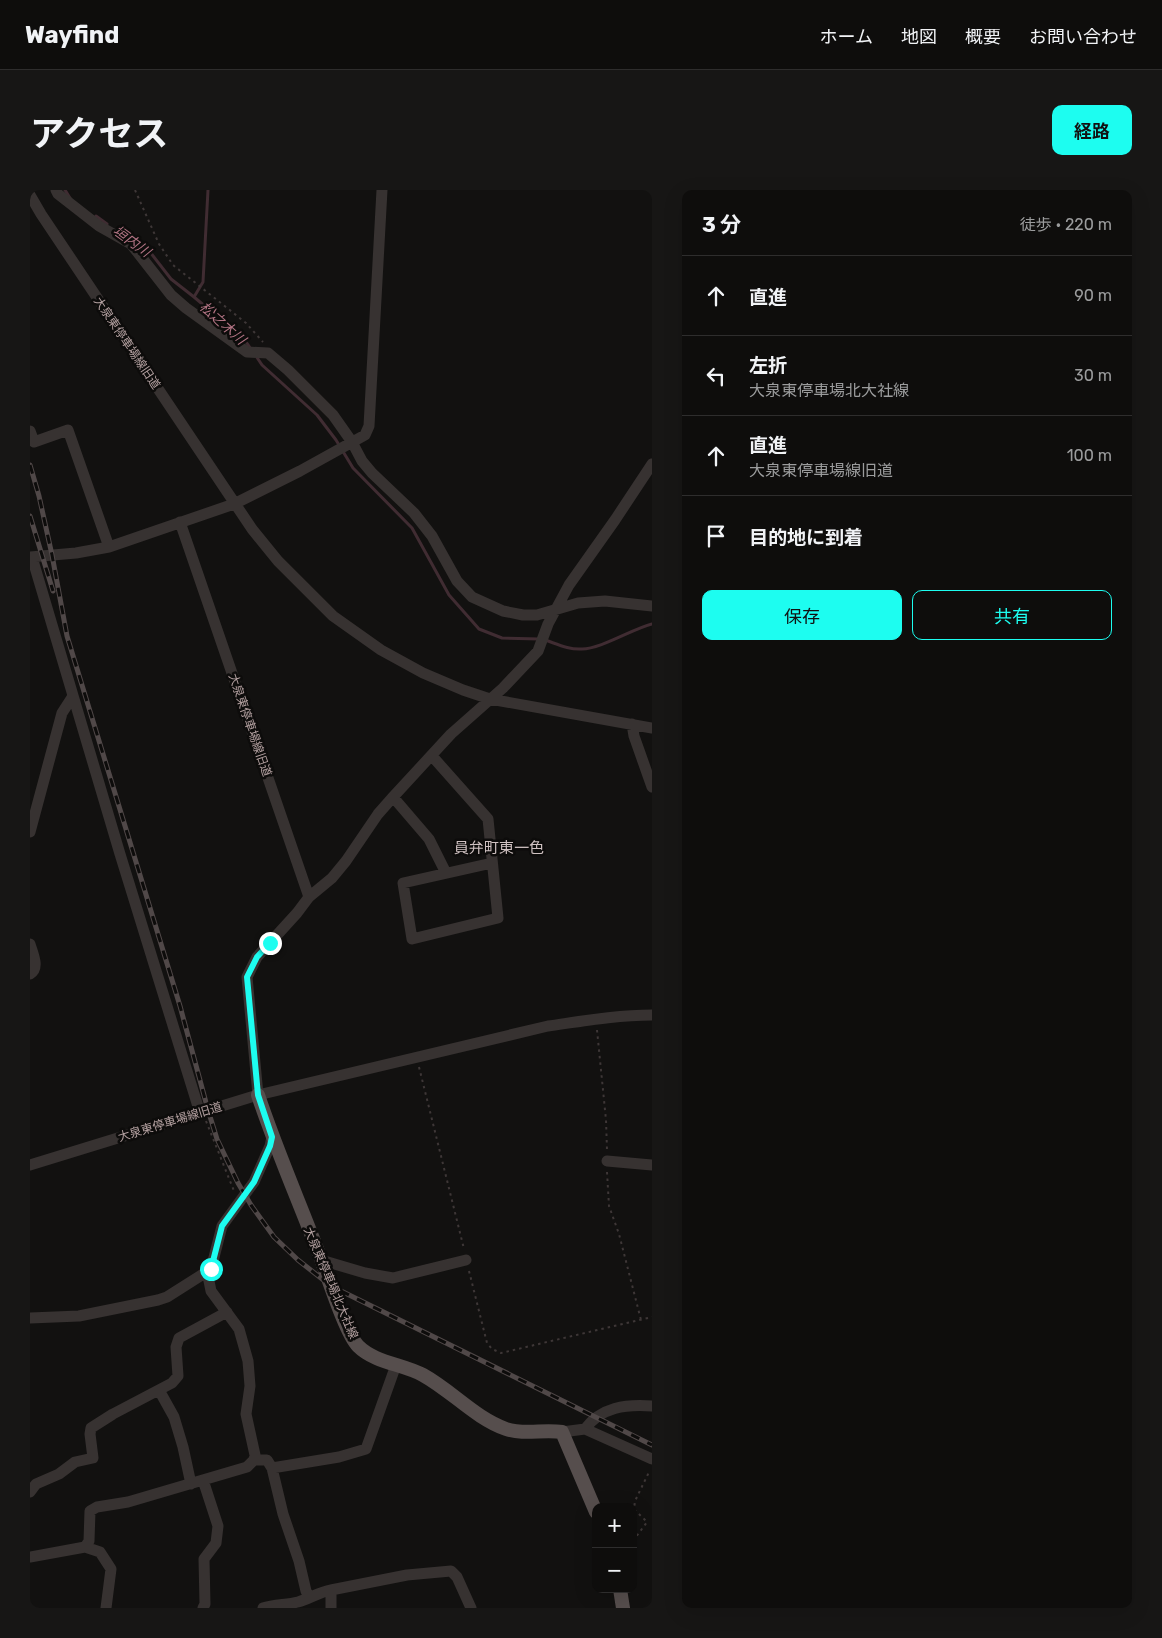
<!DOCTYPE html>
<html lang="ja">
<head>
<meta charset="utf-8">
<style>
	body { margin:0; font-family:Rubik,"Noto Sans JP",sans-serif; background:#171615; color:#f1f3f6 }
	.controls { position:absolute; right:15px; bottom:15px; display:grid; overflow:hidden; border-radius:10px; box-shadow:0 5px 20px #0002 }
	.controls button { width:45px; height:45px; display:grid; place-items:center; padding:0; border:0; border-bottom:1px solid #2e2d2d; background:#0e0d0c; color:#f1f3f6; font:25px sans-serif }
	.stop { position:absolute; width:15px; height:15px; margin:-11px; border:4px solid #1dfdf0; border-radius:50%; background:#fff }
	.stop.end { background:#1dfdf0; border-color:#fff; box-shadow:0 1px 5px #0008 }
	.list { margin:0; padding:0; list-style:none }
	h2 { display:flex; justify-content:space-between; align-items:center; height:65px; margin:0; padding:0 20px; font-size:21px }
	h2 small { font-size:16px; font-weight:400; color:#9b9c9d }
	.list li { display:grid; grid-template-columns:32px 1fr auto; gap:15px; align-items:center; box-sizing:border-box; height:80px; padding:0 20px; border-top:1px solid #2e2d2d }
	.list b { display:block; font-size:19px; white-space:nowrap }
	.list p { margin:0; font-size:16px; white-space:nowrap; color:#9b9c9d }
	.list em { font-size:16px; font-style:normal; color:#9b9c9d }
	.actions { display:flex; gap:10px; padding:15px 20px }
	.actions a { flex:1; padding:11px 0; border:1px solid #1dfdf0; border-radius:10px; text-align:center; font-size:18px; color:#1dfdf0 }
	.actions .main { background:#1dfdf0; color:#111 }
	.icon { flex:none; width:28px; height:28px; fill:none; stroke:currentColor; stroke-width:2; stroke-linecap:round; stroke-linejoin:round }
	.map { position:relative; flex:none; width:622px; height:1418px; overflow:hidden; border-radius:10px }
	header { display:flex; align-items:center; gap:30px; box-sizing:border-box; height:70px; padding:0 25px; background:#0e0d0c; border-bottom:1px solid #2e2d2d }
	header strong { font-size:24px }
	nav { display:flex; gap:28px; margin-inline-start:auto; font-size:18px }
	.intro { display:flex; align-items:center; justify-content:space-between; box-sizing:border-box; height:120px; padding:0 30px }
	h1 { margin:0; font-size:35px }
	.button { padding:12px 22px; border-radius:10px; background:#1dfdf0; color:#111; font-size:18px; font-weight:700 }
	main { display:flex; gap:30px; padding:0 30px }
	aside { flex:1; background:#0e0d0c; border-radius:10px; box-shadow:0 5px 20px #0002 }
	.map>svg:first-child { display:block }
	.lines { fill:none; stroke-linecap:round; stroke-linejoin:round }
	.stream { stroke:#402c32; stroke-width:3 }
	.path { stroke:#3e3737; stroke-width:2; stroke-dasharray:2.5 4; stroke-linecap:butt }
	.minor { stroke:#373231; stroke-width:11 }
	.major { stroke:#564e4d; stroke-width:14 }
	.rail-casing { stroke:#504848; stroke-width:5 }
	.rail { stroke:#0d0c0b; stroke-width:3; stroke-dasharray:9; stroke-linecap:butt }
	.route { stroke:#1dfdf0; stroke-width:6 }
	.labels { text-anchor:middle; stroke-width:5; stroke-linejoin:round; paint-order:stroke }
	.street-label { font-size:12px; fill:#b4a1a1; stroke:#0d0c0b }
	.water-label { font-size:14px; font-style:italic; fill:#b27484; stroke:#0d0c0b }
	.quarter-label { font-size:15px; fill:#d0c2c2; stroke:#0d0c0b }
</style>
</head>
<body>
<header>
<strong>Wayfind</strong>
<nav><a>ホーム</a><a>地図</a><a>概要</a><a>お問い合わせ</a></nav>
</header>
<div class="intro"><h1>アクセス</h1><a class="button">経路</a></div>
<main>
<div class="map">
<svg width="622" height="1418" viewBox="0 0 622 1418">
	<rect width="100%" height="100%" fill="#121110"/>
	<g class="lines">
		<path class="stream" d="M 35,0 L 40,8
			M 66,26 L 77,34
			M 107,54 L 120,62 L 141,89 L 164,107 L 214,149 L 221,159
			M 164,107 L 173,92 L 178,0
			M 226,166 L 232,175 L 287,225 L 306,250 L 323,278 L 382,338 L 419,405 L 449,439 L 472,448 L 509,449
			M 515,450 C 527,454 539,460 552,459 C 571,459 602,439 622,434"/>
		<path class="path" d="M 105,0 L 129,54 L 143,75 L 216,133 L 233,152
			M 567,840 L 576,930 L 577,960
			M 389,877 L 434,1059
			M 176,931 L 204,1001
			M 577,982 L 579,1016 L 589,1044 L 611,1130
			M 439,1081 L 457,1153 L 462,1159 L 471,1163 L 622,1127
			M 603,1351 L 617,1332 L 604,1319 L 605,1311 L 620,1280"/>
		<path class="minor" d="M 26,0 L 28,4 L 69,36 L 101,54 L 141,105 L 156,118 L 217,162 L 238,163 L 258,180 L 303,225 L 322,252 L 332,271 L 342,283 L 384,323 L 402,346 L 427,391 L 442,407 L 473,421 L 493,425 L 507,425 L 548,413 L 575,411 L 622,416
			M 0,5 L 11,24 L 222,339 L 248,371 L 303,426 L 351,460 L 393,483 L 433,500 L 460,509 L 622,538
			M 0,241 L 4,252 L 38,240 L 79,357
			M 150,332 L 279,707
			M 0,367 L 46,363 L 79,357 L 204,314 L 270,281 L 335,245 L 339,236 L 352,0
			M 3,367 L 4,374 L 90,664 L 170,923
			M 602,534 L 604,546 L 622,597
			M 402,566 L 458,629 L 468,728 L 382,749 L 373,693 L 462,673
			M 363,607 L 399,649 L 416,683
			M 0,642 L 32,523 L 43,506
			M 0,754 C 3,764 10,778 0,784
			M 228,905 L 217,787 L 227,767 L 267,723 L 279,707 L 302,688 L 316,671 L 348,624 L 363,607 L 421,544 L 473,498 L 508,461 L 518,434 L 539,395 L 585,330 L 622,274
			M 577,971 L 622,975
			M 0,975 L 228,905 L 518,836 C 553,831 587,825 622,825
			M 291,1070 L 335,1083 L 363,1088 L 436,1070
			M 0,1128 L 49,1126 L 128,1110 L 137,1107 L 181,1079 L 192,1036 L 224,992 L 240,956 L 242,947
			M 129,1200 L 144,1227 L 153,1257 L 161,1294
			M 555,1239 C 571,1217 596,1214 622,1216
			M 532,1242 L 555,1239 L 622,1269
			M 224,1270 L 237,1270 L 242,1278 L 253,1324 L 269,1371 L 276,1401 L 279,1407
			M 242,1278 L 309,1267 L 336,1259 L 366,1175
			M 173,1290 L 188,1336 L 186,1353 L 174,1369 L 175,1414 L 173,1418
			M 0,1302 L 6,1294 L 29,1284 L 45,1272 L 63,1268 L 60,1244 L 61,1238 L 83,1224 L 142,1193 L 148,1186 L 146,1157 L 149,1148 L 197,1122
			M 55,1357 L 59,1351 L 60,1321 L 67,1317 L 98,1312 L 217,1277 L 224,1270 L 225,1265 L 216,1224 L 220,1196 L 218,1171 L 209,1139 L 181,1101 L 177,1081
			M 0,1367 L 55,1357 L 70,1362 L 81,1379 L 76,1418
			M 233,1418 C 244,1414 256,1415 268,1412 C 279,1409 289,1402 301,1400
			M 301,1418 L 301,1400 L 377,1385 L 421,1381 L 427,1387 L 441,1418"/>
		<path class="major" d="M 228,905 C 247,962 271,1016 292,1072 C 299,1090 316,1144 328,1156 C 345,1173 373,1174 393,1185 C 422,1201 445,1228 476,1239 C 494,1245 514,1239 532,1242 L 566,1322
			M 590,1399 L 593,1418"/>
		<defs>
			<path id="rail" d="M 0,275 L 9,306 L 22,365 L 37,446 L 150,816 L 178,920 L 187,949 L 208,993 L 221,1015 L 244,1047 L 268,1070 L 301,1096 L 622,1255
				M 0,326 L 23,401"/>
		</defs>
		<use href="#rail" class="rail-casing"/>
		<use href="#rail" class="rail"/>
	</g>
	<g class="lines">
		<path class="route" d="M 181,1079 L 192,1036 L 224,992 L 240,956 L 242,947 L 228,905 L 217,787 L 227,767 L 240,753"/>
	</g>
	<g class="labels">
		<g class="street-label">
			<text transform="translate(97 153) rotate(56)" y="4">大泉東停車場線旧道</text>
			<text transform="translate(220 535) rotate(71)" y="4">大泉東停車場線旧道</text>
			<text transform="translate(140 932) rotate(-17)" y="4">大泉東停車場線旧道</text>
			<text transform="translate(301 1093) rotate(67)" y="4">大泉東停車場北大社線</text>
		</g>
		<g class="water-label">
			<text transform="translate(102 51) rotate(36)" y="5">垣内川</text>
			<text transform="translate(193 133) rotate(42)" y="5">松之木川</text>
		</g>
		<g class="quarter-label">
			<text x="469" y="663">員弁町東一色</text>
		</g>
	</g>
</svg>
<div class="controls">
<button>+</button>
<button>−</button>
</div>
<div class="stop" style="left:181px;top:1079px"></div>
<div class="stop end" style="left:240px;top:753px"></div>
</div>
<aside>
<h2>3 分<small>徒歩 · 220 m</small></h2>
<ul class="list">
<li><svg class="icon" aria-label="ahead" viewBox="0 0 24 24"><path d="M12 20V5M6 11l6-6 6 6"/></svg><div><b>直進</b></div><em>90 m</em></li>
<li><svg class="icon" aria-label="left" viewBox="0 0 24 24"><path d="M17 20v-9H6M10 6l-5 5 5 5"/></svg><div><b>左折</b><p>大泉東停車場北大社線</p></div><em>30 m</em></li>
<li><svg class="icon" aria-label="ahead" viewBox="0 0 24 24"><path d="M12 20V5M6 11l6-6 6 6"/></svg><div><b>直進</b><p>大泉東停車場線旧道</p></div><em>100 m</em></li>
<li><svg class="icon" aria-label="arrive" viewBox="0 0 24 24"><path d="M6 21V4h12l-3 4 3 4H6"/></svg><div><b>目的地に到着</b></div></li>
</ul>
<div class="actions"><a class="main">保存</a><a>共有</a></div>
</aside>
</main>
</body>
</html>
